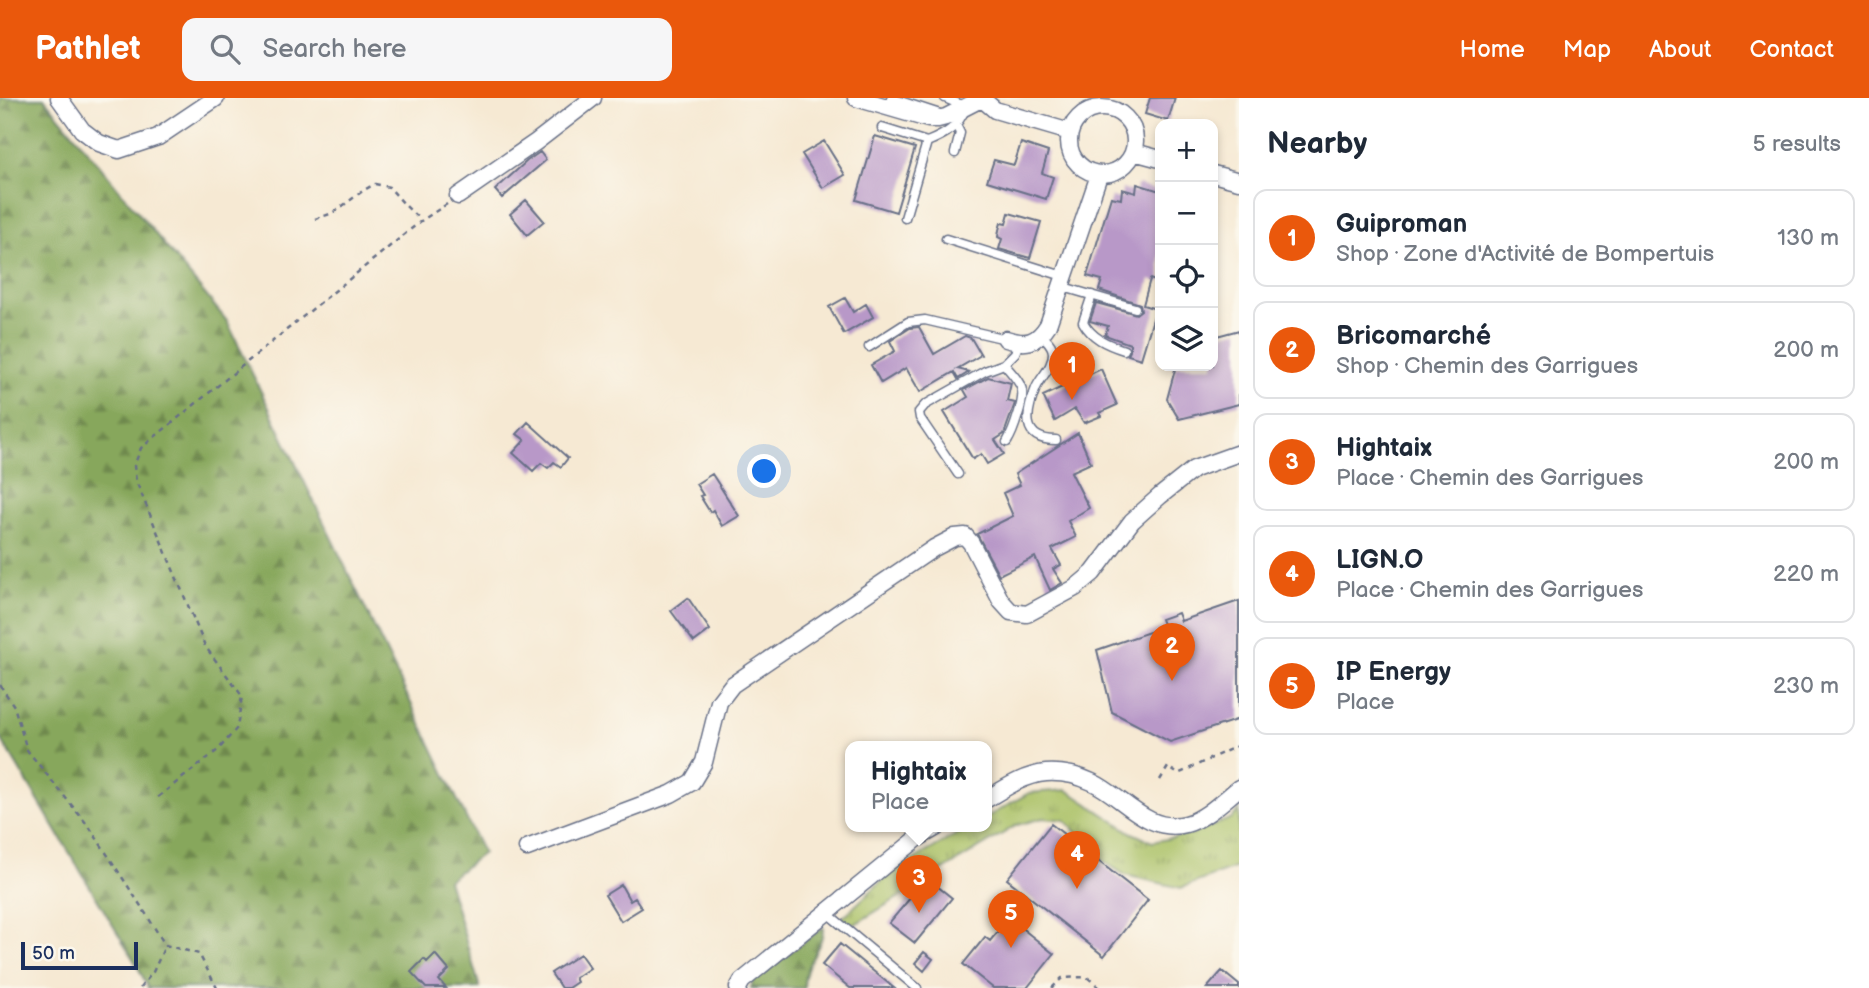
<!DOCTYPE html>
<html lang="en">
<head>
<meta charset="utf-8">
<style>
	body { margin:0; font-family:"Balsamiq Sans",sans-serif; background:#f6f6f7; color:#1f2937 }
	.controls { position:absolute; right:21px; top:21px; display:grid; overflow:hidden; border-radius:14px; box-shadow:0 4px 10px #0003 }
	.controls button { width:63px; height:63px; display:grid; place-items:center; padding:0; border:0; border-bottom:2px solid #e0e1e3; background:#fff; color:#1f2937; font:35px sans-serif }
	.scale { position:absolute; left:21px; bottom:18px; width:117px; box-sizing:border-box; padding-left:7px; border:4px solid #1b2f5e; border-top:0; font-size:19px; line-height:24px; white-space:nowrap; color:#1b2f5e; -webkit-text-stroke:5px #fbf7ec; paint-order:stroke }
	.you { position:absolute; left:765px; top:374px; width:24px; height:24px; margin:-18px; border:5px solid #fff; border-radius:50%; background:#1a73e8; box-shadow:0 0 0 10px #1a73e833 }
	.badge { display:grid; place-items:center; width:46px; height:46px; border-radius:50%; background:#ea580c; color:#fff; font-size:23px; font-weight:700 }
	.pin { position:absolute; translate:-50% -58px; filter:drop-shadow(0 2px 4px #0008) }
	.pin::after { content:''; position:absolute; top:37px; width:24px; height:21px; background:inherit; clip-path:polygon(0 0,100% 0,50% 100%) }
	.popup { position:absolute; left:845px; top:643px; width:147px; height:91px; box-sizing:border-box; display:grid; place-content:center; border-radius:14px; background:#fff; filter:drop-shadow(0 2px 5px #0005); font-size:23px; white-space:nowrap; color:#747a83 }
	.popup b { font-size:26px; color:#1f2937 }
	.popup::after { content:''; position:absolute; left:50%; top:100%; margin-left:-14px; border:14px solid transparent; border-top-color:#fff }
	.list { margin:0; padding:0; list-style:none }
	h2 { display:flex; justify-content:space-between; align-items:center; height:91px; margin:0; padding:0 28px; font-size:30px }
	h2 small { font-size:23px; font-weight:400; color:#747a83 }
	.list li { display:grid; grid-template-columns:46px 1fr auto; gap:21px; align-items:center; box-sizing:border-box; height:98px; margin:0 14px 14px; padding:0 14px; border:2px solid #e0e1e3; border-radius:14px }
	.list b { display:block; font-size:26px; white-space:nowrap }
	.list p { margin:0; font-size:23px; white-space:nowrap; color:#747a83 }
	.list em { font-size:23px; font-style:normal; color:#747a83 }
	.icon { flex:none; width:38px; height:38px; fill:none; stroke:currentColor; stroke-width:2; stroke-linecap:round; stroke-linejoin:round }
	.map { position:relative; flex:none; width:1239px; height:890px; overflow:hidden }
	header { display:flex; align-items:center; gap:42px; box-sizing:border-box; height:98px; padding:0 35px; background:#ea580c; color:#fff }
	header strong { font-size:33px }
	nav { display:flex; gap:38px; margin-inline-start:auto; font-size:24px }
	.search { width:490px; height:63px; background:#f6f6f7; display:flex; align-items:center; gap:18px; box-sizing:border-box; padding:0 24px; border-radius:14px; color:#747a83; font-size:26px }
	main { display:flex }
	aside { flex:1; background:#fff }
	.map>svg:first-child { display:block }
	.grass { fill:url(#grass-tufts); stroke:#627862; stroke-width:2 }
	.forest { fill:url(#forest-firs); stroke:#516b5c; stroke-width:2 }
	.building { fill:#b898c8 }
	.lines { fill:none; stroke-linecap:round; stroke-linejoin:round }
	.lane-casing { stroke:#687087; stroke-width:11 }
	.street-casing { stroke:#687087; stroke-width:19 }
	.path { stroke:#687087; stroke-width:2.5; stroke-dasharray:5 5; stroke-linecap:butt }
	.lane { stroke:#fff; stroke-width:8 }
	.street { stroke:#fff; stroke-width:16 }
</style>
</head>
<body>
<header>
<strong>Pathlet</strong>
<div class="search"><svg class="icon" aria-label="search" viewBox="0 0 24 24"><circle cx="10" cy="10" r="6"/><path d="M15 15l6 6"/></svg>Search here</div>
<nav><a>Home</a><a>Map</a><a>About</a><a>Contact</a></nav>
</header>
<main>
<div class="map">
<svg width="1239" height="890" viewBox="0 0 1239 890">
	<defs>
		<pattern id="grass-tufts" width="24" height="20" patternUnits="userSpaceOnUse" patternTransform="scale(1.75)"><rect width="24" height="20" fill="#aac166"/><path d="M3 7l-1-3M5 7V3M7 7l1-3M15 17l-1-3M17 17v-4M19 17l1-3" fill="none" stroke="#8a9d57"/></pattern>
		<pattern id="forest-firs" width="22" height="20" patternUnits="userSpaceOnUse" patternTransform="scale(1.75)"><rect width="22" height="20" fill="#87a75b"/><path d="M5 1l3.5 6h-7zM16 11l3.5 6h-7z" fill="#6e884e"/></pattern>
	</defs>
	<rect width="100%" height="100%" fill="#fbf7ec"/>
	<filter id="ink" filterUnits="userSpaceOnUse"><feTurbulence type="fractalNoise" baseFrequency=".0143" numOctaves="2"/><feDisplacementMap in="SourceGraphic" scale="14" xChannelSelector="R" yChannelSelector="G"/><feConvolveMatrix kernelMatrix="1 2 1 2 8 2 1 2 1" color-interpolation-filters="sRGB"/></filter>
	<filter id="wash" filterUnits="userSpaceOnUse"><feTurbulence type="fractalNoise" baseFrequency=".00686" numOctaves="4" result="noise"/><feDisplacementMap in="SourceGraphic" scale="28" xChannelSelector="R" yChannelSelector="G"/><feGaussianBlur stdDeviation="1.57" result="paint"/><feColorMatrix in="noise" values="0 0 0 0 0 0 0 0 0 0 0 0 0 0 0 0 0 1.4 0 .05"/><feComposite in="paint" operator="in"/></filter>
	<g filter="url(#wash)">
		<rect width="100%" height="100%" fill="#f6e9d3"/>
		<path class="grass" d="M 1067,692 L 1132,735 L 1152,744 L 1192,736 L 1232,720 L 1239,712 L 1239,766 L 1237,769 L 1181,790 L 1125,777 L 1100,761 L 1065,722 L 1043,720 L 1017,727 L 855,826 L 848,829 L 840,822 L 889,776 L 969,729 L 987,729 L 987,719 L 1029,695 Z"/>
		<path class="forest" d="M 0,0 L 44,0 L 227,223 L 483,755 L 448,782 L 480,890 L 148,890 L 138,869 L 0,639 Z
			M 823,829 C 825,848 803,864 804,890 L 751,890 L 753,882 Z"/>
		<g id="blocks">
			<path class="building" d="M 1150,0 L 1175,0 L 1168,23 L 1145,16 Z
				M 875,38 L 915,50 L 896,114 L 856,102 Z
				M 824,43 L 845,77 L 823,90 L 802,56 Z
				M 1021,45 L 1048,54 L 1042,75 L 1053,79 L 1046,101 L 987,83 L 994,62 L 1014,67 Z
				M 540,54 L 546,62 L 502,100 L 495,92 L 527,63 Z
				M 1137,86 L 1160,93 L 1160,185 L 1150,181 L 1143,207 L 1156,211 L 1141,261 L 1128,257 L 1130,253 L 1130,246 L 1105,237 L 1108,228 L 1090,223 L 1096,205 L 1136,216 L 1141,212 L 1140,206 L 1099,192 L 1102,182 L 1087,178 L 1111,99 L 1121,101 L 1122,91 L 1136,95 Z
				M 526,102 L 544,123 L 527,137 L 510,116 Z
				M 1009,115 L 1041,124 L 1030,160 L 999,151 L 1002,141 L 998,139 L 999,132 L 1001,125 L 1006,126 Z
				M 845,200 L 853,214 L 866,206 L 873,219 L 844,236 L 829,209 Z
				M 919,229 L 934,256 L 965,238 L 971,240 L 981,257 L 957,271 L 969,274 L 958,281 L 954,274 L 920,294 L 906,270 L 881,285 L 871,267 L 895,253 L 890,243 L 910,230 Z
				M 1239,232 L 1239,306 L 1179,321 L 1167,301 L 1176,268 L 1213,268 L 1213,239 Z
				M 1101,271 L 1117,307 L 1099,315 L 1101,318 L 1084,325 L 1075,311 L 1055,323 L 1043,298 Z
				M 988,279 L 1011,285 L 1007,303 L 1015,305 L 1004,336 L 995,342 L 1004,356 L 987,366 L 981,356 L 973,361 L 944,314 L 968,299 L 964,292 Z
				M 528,324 L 568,360 L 561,369 L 554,364 L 548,370 L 541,365 L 533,373 L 513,355 L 525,342 L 517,336 Z
				M 1078,335 L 1091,365 L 1071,374 L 1089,410 L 1068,423 L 1076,439 L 1052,451 L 1061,467 L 1053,471 L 1062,485 L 1050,492 L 1035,459 L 999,477 L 977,436 L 1013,418 L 1003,395 L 1020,387 L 1015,376 Z
				M 712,376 L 739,418 L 722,428 L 713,412 L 710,414 L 700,398 L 703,397 L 696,386 Z
				M 688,500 L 710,532 L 694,544 L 671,513 Z
				M 1239,503 L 1239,621 L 1170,644 L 1112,614 L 1097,552 L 1164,529 L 1161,521 L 1178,515 L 1181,523 Z
				M 1051,726 L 1148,802 L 1104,858 L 1007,781 Z
				M 927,780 L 952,800 L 915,845 L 889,825 Z
				M 621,787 L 630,803 L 635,800 L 642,810 L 621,823 L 605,797 Z
				M 1009,820 L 1054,856 L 1027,890 L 993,890 L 963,866 L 985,839 L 990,843 Z
				M 840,846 L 894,890 L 850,890 L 822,867 Z
				M 924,854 L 933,861 L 924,873 L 915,865 Z
				M 435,856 L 449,872 L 439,882 L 446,890 L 426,890 L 411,874 L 424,861 L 427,864 Z
				M 580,856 L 590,870 L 575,880 L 577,884 L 568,890 L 561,890 L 551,875 Z
				M 1222,873 L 1239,887 L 1239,890 L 1207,890 Z"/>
		</g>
	</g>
	<g filter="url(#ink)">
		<use href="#blocks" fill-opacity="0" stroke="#687087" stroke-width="2"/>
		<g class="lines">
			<defs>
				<path id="lane" d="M 891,0 L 943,17
					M 882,30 L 927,44
					M 955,55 L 960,35 L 956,27
					M 905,120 L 927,44 C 947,36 958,29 966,9 L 945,0
					M 946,141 L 1063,178
					M 1060,188 L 1135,210
					M 1092,197 L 1083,224 C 1092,240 1106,246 1124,252
					M 1042,237 C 1047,243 1053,247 1053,255 C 1053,270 1041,278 1036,290 C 1026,314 1020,342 1056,342
					M 869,249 L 908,224 L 925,222 L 1006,241
					M 1004,266 C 1022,287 1027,290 1018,317 C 1015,327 1012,336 1007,344
					M 958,376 L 920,320 L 919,314 L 925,307 L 985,273 L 1004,266 L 1015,255 L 1019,245
					M 827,815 L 917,890"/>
				<path id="street" d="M 59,0 L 82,32 L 99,45 L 119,52 L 158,39 L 216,0
					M 856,0 L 928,21 L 938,21 L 946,19 L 981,1
					M 981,0 L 995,12 L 1070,34
					M1069 43a33 33 0 1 1 66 0a33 33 0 1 1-66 0Z
					M 1134,54 L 1160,61
					M 1213,76 L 1239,83
					M 458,98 L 536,44 L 593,0
					M 1006,241 C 1026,247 1036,246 1048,227 L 1099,77
					M 987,701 C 1005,690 1024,677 1046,675 C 1062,674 1077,677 1092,684 C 1123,698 1147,736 1186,726 C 1205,721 1224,702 1239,690
					M 527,750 L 671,696 L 692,684 L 704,664 L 719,604 L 732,587 L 934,450 L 955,439 L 965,438 L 971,445 L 1001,503 L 1011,514 L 1027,516 L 1075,490 L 1093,475 L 1132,423 L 1160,398 L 1194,371 L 1239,355
					M 738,890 L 742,883 L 918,740 L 937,729"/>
			</defs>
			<use href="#lane" class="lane-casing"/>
			<use href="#street" class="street-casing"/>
			<path class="path" d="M 315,121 L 333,115 L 364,92 L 375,86 L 389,89 L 404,106 L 421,123
				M 0,587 L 14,608 L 27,652 L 90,730 L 148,819 L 165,847 L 199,856 L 217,890
				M 1160,682 L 1168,669 L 1178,676 L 1239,647
				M 158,699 L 218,652 L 237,630 L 242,598 L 205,548 L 136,383 L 134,368 L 141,350 L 421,123 L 447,106
				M 140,890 L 153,874 L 165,848
				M 1052,890 L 1062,880 L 1087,879 L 1100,890"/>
			<use href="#lane" class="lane"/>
			<use href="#street" class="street"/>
		</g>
	</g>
</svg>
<div class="controls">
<button>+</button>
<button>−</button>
<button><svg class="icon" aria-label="locate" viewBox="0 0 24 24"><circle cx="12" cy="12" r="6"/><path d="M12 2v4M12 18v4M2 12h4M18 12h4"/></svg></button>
<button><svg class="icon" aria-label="layers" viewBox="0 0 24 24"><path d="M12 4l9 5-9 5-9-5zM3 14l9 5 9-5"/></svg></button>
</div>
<div class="scale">50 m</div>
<div class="you"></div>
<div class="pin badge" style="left:1072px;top:302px">1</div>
<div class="pin badge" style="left:1172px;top:583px">2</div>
<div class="pin badge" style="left:919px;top:815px">3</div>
<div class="popup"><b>Hightaix</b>Place</div>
<div class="pin badge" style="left:1077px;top:791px">4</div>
<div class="pin badge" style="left:1011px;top:850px">5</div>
</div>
<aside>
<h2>Nearby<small>5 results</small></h2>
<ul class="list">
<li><span class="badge">1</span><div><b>Guiproman</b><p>Shop · Zone d'Activité de Bompertuis</p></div><em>130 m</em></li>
<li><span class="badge">2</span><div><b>Bricomarché</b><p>Shop · Chemin des Garrigues</p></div><em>200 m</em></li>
<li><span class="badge">3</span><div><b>Hightaix</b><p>Place · Chemin des Garrigues</p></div><em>200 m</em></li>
<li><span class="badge">4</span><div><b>LIGN.O</b><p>Place · Chemin des Garrigues</p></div><em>220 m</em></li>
<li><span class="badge">5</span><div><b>IP Energy</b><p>Place</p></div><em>230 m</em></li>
</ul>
</aside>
</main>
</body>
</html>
